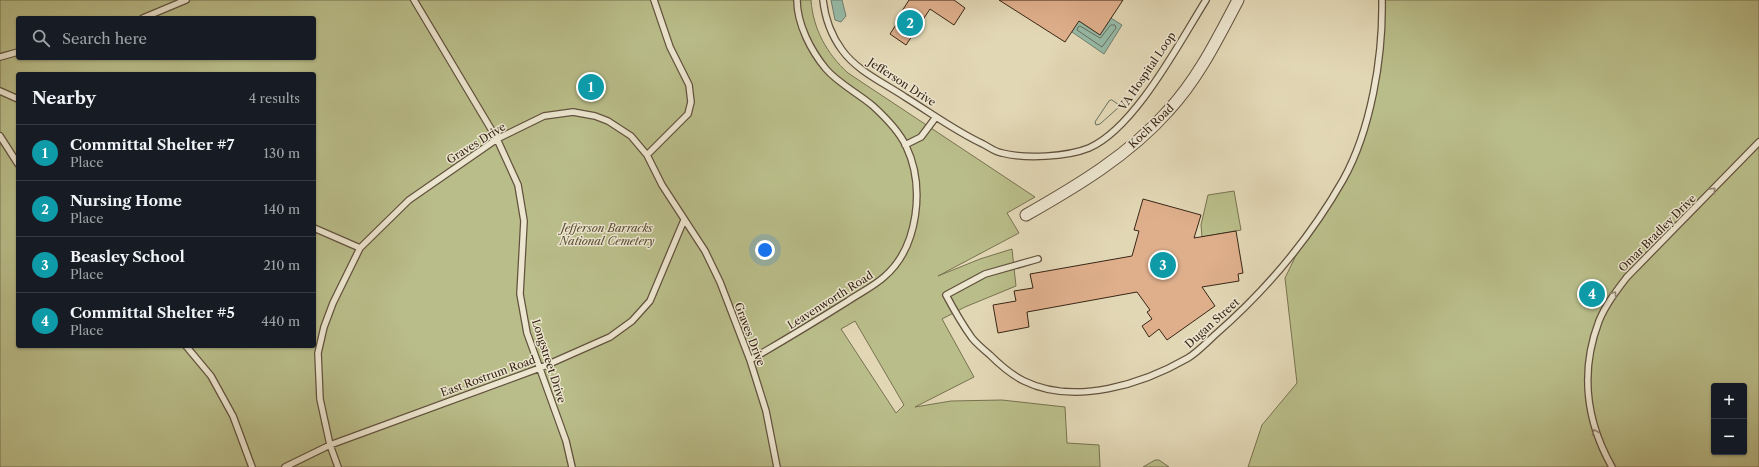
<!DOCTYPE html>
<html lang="en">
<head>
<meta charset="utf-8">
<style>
	body { margin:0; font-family:"Libre Caslon Text",serif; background:#242831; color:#f1f3f6 }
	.controls { position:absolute; right:12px; bottom:12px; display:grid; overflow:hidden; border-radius:4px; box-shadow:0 1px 3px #0004 }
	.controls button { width:36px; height:36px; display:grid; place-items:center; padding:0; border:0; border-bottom:1px solid #363941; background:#171b24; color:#f1f3f6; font:20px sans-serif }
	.you { position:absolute; left:765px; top:250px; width:14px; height:14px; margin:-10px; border:3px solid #fff; border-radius:50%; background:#1a73e8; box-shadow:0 0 0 6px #1a73e833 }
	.badge { display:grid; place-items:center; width:26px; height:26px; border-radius:50%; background:#c59692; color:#fff; font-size:13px; font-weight:700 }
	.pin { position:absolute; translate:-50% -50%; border:2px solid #fff; box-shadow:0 1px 4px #0006 }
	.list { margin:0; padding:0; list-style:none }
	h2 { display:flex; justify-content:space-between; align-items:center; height:52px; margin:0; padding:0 16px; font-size:17px }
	h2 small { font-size:13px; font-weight:400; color:#9ea1a6 }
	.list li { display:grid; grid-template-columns:26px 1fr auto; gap:12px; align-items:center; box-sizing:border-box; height:56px; padding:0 16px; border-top:1px solid #363941 }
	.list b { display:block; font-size:15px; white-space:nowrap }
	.list p { margin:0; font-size:13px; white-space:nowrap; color:#9ea1a6 }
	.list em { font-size:13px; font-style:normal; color:#9ea1a6 }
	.icon { flex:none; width:22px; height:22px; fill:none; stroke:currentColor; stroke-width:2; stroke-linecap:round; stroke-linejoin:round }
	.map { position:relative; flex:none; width:1759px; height:467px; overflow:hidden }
	.search { position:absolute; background:#171b24; box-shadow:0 1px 3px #0004; left:16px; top:16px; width:300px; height:44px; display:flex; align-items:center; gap:10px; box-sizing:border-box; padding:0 14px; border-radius:4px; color:#9ea1a6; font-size:15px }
	.panel { position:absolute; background:#171b24; box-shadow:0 1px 3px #0004; left:16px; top:72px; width:300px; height:276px; border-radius:4px }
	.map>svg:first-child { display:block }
	.green { fill:#b9bd89; stroke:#787250; fill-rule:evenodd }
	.water { fill:#96baa7; stroke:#707f6d }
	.pier { fill:#e2d7b5 }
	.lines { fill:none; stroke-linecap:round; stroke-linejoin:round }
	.shore { stroke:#67705e; stroke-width:1 }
	.building { fill:#dfaf8c; stroke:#382616 }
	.service-casing { stroke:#62523e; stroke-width:8 }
	.minor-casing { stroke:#62523e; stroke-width:13 }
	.service { stroke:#ece5cf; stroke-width:5.5 }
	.minor { stroke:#ece5cf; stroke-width:11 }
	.oneway { stroke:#928672 }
	.labels { text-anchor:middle; stroke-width:3; stroke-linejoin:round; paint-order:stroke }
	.street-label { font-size:11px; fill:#382616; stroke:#ece5cf }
	.park-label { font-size:11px; font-style:italic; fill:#584c33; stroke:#ece5cf }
</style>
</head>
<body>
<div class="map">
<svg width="1759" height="467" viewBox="0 0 1759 467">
	<rect width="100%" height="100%" fill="#e2d7b5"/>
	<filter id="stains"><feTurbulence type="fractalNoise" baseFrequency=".005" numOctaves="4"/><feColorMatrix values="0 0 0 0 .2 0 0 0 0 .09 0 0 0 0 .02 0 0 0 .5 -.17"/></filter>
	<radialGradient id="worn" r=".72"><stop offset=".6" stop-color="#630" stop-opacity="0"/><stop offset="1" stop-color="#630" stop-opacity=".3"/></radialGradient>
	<path class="green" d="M 0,0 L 811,0 C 813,29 827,54 848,73 L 1035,197 L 1007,213 L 1019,233 L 938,276 L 980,259 L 1012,249 L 1016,286 L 965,307 L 942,319 L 974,377 L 915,407 L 951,401 L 1002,400 L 1065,407 L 1067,443 L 1099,445 L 1100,467 L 0,467 ZM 18,18 L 314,18 L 314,58 L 18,58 ZM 18,74 L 314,74 L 314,346 L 18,346 ZM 855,321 L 904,405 L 896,413 L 841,329 Z
		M 1381,0 L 1759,0 L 1759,467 L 1248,467 L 1262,425 L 1297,383 L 1285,278 L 1303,241 L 1349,173 L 1376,78 ZM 1714,386 L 1744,386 L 1744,452 L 1714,452 Z
		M 1234,191 L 1241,230 L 1202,237 L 1201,225 L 1208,195 Z
		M 1155,460 L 1159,460 L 1169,467 L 1143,467 Z"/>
	<path class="water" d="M 831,0 L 842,0 L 846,16 L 841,22 L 835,20 Z
		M 1047,0 L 1111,18 L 1122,25 L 1104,54 L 1072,32 Z"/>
	<path class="pier" d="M 1111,95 L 1124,104 L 1124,107 L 1119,114 L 1102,127 L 1080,140 L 1107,97 Z"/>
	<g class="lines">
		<path class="shore" d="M 1111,25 L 1115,25 L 1116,28 L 1102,47 L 1077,30 L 1078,27 L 1080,26 L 1100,38 Z
			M 1112,100 L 1119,105 L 1119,107 L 1100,124 L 1096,125 L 1095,122 L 1109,101 Z"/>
	</g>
	<path class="building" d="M 909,0 L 954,0 L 965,8 L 954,25 L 930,9 L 906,45 L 890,34 L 899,20 L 897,19 Z
		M 999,0 L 1123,0 L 1100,35 L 1079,21 L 1065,42 Z
		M 581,78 L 603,82 L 601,97 L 578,92 Z
		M 1143,199 L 1201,215 L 1194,238 L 1236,231 L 1243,273 L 1238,274 L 1239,281 L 1202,287 L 1215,306 L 1167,340 L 1159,329 L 1149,337 L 1142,326 L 1152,319 L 1147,312 L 1150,310 L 1137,292 L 1027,312 L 1029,327 L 998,333 L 993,305 L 1016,301 L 1014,291 L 1033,288 L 1030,274 L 1132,256 L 1139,231 L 1134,230 Z
		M 1591,282 L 1604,289 L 1594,306 L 1581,299 Z"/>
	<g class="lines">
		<defs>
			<path id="service" d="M 414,0 L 497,139 L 518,185 L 524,221 L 520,294 L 527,333 L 566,441 L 572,467
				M 823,0 C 825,18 831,35 842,50 C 857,71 884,83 905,97 C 931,113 955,131 983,144 C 989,147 995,152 1002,153 C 1025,159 1067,157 1089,148 C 1135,128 1179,43 1206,0
				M 143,18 L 186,0
				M 0,57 L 18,52
				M 0,91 L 18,99
				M 0,136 L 18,164
				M 905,145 L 921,137 L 936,117
				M 647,155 L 688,114 L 691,102 L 689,85 L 670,47 L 654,0
				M 314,228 L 360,248
				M 1038,259 L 985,274 L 946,295 C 954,310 962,324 972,338 C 977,344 984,350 990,355 C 1000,365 1012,375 1024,381 C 1075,406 1143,384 1188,358 C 1198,352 1207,342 1216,334 C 1265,291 1310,238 1343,180 C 1371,130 1383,57 1382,0
				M 186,346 L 211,376 L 233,416 L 252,467
				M 750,360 C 783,341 816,321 848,301 C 860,293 874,286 884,277 C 919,247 925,186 906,146 C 899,131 885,117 873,106 C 858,93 839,84 826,69 C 811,51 797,24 797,0
				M 285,467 L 330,445 L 540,368 L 610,337 L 632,321 L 650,301 L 684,220
				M 338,467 L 330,445 L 320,399 L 318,353 L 324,327 L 333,303 L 360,248 L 409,200 L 497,139 L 544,116 L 573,112 L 595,116 L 608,121 L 631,136 L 647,155 L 662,185 L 705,251 L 720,282 L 750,360 L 766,411 L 777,467
				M 1612,467 C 1586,421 1580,371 1599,321 C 1606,304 1617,290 1627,277 L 1759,142"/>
			<path id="minor" d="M 1026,215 C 1077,186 1129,155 1168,111 C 1198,79 1218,38 1238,0"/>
		</defs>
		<use href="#service" class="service-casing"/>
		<use href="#minor" class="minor-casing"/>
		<use href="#service" class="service"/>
		<use href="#minor" class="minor"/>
	</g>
	<defs><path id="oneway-chevron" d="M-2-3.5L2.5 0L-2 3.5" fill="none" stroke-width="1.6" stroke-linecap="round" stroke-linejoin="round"/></defs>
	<g class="oneway">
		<use href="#oneway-chevron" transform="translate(1713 190) rotate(-46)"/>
		<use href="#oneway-chevron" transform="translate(1614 294) rotate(-55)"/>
		<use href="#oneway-chevron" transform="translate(1595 432) rotate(-110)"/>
	</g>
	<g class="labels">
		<g class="street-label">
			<text transform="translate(1147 71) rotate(-56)" y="4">VA Hospital Loop</text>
			<text transform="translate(902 82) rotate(33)" y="4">Jefferson Drive</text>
			<text transform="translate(1151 126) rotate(-44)" y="4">Koch Road</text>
			<text transform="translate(476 143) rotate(-32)" y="4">Graves Drive</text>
			<text transform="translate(1657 233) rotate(-45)" y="4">Omar Bradley Drive</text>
			<text transform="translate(830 300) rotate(-32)" y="4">Leavenworth Road</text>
			<text transform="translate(1212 323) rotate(-42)" y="4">Dugan Street</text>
			<text transform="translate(750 334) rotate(69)" y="4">Graves Drive</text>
			<text transform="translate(549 361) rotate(72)" y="4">Longstreet Drive</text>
			<text transform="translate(488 376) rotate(-20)" y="4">East Rostrum Road</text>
		</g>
		<g class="park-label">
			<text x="607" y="232">Jefferson Barracks<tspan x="607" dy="13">National Cemetery</tspan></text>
		</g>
	</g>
	<rect width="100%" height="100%" filter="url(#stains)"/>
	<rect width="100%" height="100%" fill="url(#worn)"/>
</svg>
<div class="controls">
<button>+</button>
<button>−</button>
</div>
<div class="you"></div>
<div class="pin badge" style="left:591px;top:87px;background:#0f9aa8">1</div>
<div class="pin badge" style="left:910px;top:23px;background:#0f9aa8">2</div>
<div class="pin badge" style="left:1163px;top:265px;background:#0f9aa8">3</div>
<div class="pin badge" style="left:1592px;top:294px;background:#0f9aa8">4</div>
<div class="search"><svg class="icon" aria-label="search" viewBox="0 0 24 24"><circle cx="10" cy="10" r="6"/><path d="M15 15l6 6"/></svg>Search here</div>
<section class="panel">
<h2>Nearby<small>4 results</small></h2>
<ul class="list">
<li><span class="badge" style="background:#0f9aa8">1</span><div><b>Committal Shelter #7</b><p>Place</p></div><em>130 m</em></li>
<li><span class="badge" style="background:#0f9aa8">2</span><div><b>Nursing Home</b><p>Place</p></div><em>140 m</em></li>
<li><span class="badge" style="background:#0f9aa8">3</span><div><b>Beasley School</b><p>Place</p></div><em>210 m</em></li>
<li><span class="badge" style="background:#0f9aa8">4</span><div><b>Committal Shelter #5</b><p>Place</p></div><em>440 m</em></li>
</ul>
</section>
</div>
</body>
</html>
